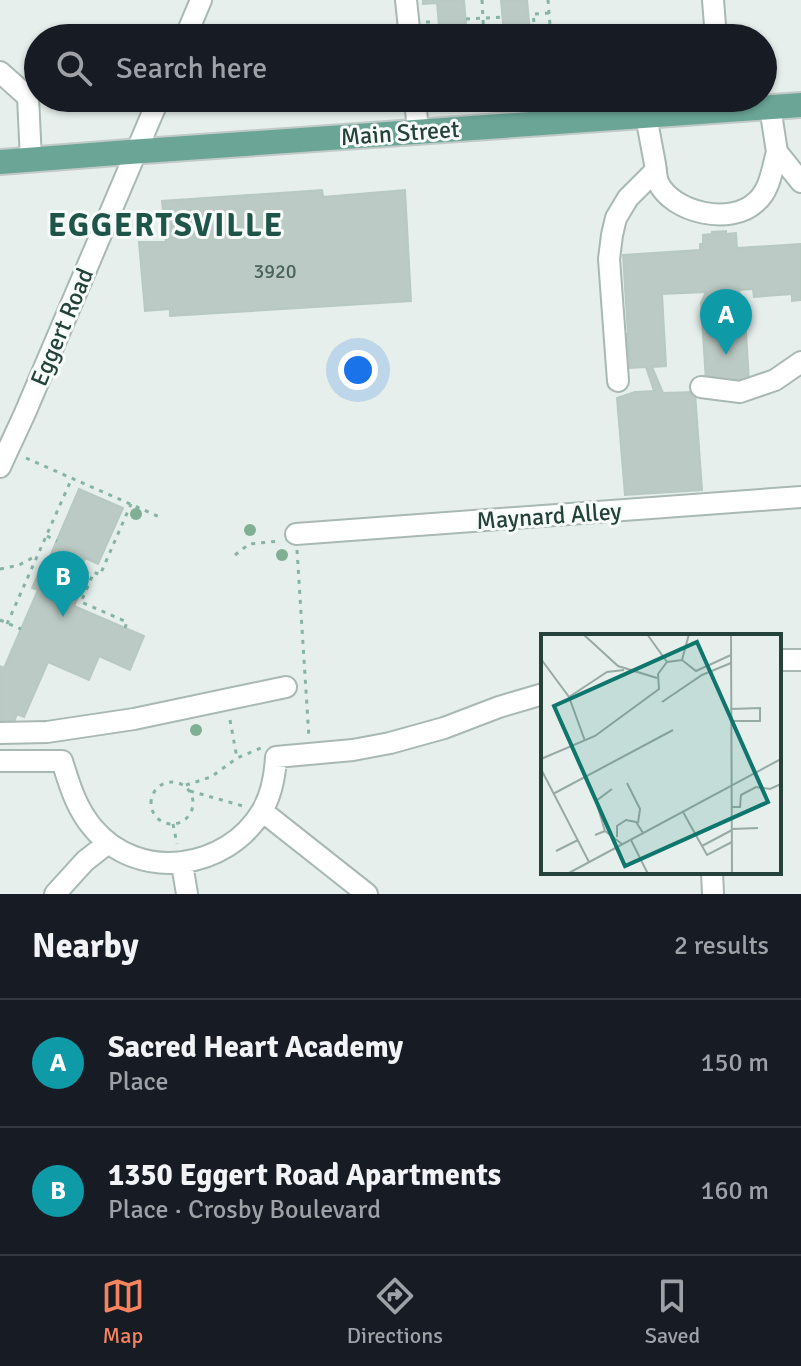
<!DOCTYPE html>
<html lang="en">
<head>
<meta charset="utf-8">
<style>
	body { margin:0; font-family:Signika,sans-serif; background:#20242c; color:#f1f3f6 }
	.you { position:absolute; left:358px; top:370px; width:28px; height:28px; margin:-20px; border:6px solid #fff; border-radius:50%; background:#1a73e8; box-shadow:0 0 0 12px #1a73e833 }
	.badge { display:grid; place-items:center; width:52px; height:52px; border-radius:50%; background:#f4845f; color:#fff; font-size:26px; font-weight:700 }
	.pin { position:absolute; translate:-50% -66px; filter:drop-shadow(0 2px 4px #0008) }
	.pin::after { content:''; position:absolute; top:42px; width:28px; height:24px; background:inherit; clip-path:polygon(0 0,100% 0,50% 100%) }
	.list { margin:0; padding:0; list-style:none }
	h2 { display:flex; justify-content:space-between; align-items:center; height:104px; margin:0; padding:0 32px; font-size:34px }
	h2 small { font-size:26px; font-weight:400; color:#9ea1a6 }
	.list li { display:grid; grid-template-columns:52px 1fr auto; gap:24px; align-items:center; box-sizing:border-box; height:128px; padding:0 32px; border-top:2px solid #363941 }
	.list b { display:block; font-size:30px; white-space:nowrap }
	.list p { margin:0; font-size:26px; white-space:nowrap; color:#9ea1a6 }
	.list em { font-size:26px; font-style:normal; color:#9ea1a6 }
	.icon { flex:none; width:44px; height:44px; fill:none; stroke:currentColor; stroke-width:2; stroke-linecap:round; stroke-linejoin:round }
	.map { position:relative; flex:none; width:801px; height:894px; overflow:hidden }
	.search { position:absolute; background:#171b24; box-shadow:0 2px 6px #0004; left:24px; right:24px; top:24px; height:88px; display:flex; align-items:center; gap:20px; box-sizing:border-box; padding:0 28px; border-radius:44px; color:#9ea1a6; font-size:30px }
	.sheet { height:360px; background:#171b24 }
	nav { display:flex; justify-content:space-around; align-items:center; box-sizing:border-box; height:112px; border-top:2px solid #363941; background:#171b24; font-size:22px; color:#9ea1a6 }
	nav a { display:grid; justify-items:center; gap:4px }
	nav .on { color:#f4845f }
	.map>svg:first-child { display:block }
	.building { fill:#bbcac4; stroke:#b8c9c2; stroke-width:2 }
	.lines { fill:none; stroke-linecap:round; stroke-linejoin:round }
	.minor-casing { stroke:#a8b8b2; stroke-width:24 }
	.major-casing { stroke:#c2cac8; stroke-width:28 }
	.path { stroke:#86b3a5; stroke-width:3; stroke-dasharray:4 6; stroke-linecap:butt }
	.minor { stroke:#fff; stroke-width:20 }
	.major { stroke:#6aa596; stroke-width:24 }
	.tree { fill:#80af93 }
	.labels { text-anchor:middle; stroke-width:6; stroke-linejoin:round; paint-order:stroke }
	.number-label { font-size:20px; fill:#4a645c }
	.street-label { font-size:24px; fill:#24423a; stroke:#f7fbf9 }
	.district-label { font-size:32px; font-weight:bold; letter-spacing:2px; fill:#1f5548; stroke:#f7fbf9 }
	.inset-road { fill:none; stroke:#98aaa4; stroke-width:2 }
	.view { fill:#0f766e; fill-opacity:0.15; stroke:#0f766e; stroke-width:4 }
	.inset-edge { fill:none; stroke:#24423a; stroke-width:4 }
</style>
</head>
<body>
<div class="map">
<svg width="801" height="894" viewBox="0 0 801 894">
	<rect width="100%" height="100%" fill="#e6efeb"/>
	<path class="building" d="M 423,0 L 464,0 L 467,38 L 440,38 L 437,3 L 423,4 Z
		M 501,0 L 527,0 L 530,32 L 544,31 L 544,38 L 519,38 L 519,34 L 504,35 Z
		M 322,190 L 323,197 L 405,190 L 411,301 L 170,316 L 170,309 L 145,311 L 139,242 L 166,242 L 162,201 Z
		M 726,231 L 726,234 L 736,233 L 737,248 L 801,244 L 801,300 L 792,301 L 792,294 L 754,297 L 753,289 L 738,290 L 744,300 L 749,382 L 742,382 L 742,379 L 706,381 L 701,303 L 706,292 L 662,294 L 666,366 L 652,367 L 663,393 L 695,392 L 702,490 L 625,495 L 617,398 L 635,392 L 654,391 L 646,367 L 630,368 L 628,345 L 626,345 L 625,334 L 628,334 L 623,255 L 700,250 L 700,244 L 703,244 L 703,235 L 712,234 L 712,232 Z
		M 79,489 L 123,508 L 98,564 L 85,558 L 81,569 L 88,573 L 74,606 L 144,636 L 130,670 L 99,656 L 89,680 L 48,662 L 24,717 L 17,714 L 13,725 L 0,720 L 0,666 L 4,668 L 38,590 L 32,588 L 42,566 L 45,568 Z"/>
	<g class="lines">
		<defs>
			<path id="minor" d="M 406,0 L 410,38
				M 713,0 L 716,38
				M 137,38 L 140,36 L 144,38
				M 185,38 L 201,0
				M 0,72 L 28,97 L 31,160
				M 415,98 L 418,132
				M 770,107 L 777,152 L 801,182
				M 646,116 C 649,132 652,148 655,164 C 656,170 656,177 658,182 C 672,213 731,226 756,202 C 770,190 772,170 777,152
				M 618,381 L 609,259 L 612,235 L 616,218 L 628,198 L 656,170
				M 701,387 L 740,392 L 775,380 L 801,362
				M 0,467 L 25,413 L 159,98
				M 296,534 L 801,497
				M 779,660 L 801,660
				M 0,733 L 47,732 L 134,719 L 286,687
				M 0,761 L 62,761 C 70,786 76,808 93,828 C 139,883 227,870 262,811 C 272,794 275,776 276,757 L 353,750 L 390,743 L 444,728 L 499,707 L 543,694
				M 262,811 L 367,894
				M 182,864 L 187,894
				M 712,872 L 713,894
				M 55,894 L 85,861 L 108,843"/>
			<path id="major" d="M 0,162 L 129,152 L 801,105"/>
		</defs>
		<use href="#minor" class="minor-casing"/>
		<use href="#major" class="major-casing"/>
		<path class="path" d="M 482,0 L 484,38
			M 548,0 L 551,38
			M 466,19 L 503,17
			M 426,22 L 430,22 L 430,29
			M 534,22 L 533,14 L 549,13
			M 488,98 L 488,100
			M 26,458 L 162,518
			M 47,536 L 57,541
			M 297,550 L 309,738
			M 235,555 L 249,544 L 279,541
			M 0,569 L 19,565 L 34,557
			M 0,620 L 21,629
			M 7,624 L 72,478
			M 125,628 L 127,622 L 81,602 L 94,572 L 100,575 L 131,504
			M 230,720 L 237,758
			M151 803a21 21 0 1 1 42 0a21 21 0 1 1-42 0Z
			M 186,785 L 211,777 L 237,758 L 261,748
			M 190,791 L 243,806
			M 173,824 L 177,844"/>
		<use href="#minor" class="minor"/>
		<use href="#major" class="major"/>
	</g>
	<g class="tree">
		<circle cx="136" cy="514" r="6"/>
		<circle cx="250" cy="530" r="6"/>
		<circle cx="282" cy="555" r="6"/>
		<circle cx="196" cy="730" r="6"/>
	</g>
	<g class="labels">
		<g class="number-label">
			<text x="275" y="278">3920</text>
		</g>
		<g class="street-label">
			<text transform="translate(400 133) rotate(-4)" y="8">Main Street</text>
			<text transform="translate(62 327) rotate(-67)" y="8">Eggert Road</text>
			<text transform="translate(549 516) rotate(-4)" y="8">Maynard Alley</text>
		</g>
		<g class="district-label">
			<text x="166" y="236">EGGERTSVILLE</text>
		</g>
	</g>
	<g transform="translate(541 634)">
		<rect width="240" height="240" fill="#e6efeb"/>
		<path class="inset-road" d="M 42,0 L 77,32 L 116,44M 106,0 L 126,28M 190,0 L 191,240M 0,25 L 28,63 L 44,107M 141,26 L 148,0M 28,63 L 66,38 L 83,36M 121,68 L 161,41 L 190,29M 190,87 L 219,87 L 219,74 L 190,75M 0,125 L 54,102 L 118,55 L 117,40 L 126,28 L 141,26 L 155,37 L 190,21M 0,135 L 48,228M 86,149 L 99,175 L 97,189M 12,160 L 132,96M 191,173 L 199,173 L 200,161 L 215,153 L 229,155 L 240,150M 142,178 L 166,221 L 191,208M 191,195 L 217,194M 64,197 L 55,167 L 71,155M 54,201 L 64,197 L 81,210M 76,203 L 76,192 L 85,186 L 95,188 L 102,199M 90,206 L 107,240M 161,212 L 191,196M 15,217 L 37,206M 26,240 L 240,125"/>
		<path class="view" d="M 156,8 L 227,168 L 84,232 L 13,72 Z"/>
		<rect width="240" height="240" class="inset-edge"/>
	</g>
</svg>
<div class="you"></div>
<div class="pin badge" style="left:726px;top:355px;background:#0f9aa8">A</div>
<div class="pin badge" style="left:63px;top:617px;background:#0f9aa8">B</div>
<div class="search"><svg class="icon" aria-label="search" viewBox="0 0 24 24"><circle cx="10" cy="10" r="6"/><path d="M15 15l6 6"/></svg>Search here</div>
</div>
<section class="sheet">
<h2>Nearby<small>2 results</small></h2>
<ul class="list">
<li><span class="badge" style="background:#0f9aa8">A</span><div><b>Sacred Heart Academy</b><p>Place</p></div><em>150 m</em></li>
<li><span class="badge" style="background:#0f9aa8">B</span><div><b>1350 Eggert Road Apartments</b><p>Place · Crosby Boulevard</p></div><em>160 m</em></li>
</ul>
</section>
<nav>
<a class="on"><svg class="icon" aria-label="map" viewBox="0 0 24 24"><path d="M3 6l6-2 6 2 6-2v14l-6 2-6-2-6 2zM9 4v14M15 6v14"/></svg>Map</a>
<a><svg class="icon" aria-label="directions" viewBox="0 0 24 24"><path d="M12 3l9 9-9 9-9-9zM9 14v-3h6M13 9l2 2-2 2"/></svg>Directions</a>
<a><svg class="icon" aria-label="saved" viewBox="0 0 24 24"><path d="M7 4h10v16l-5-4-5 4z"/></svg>Saved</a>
</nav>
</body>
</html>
